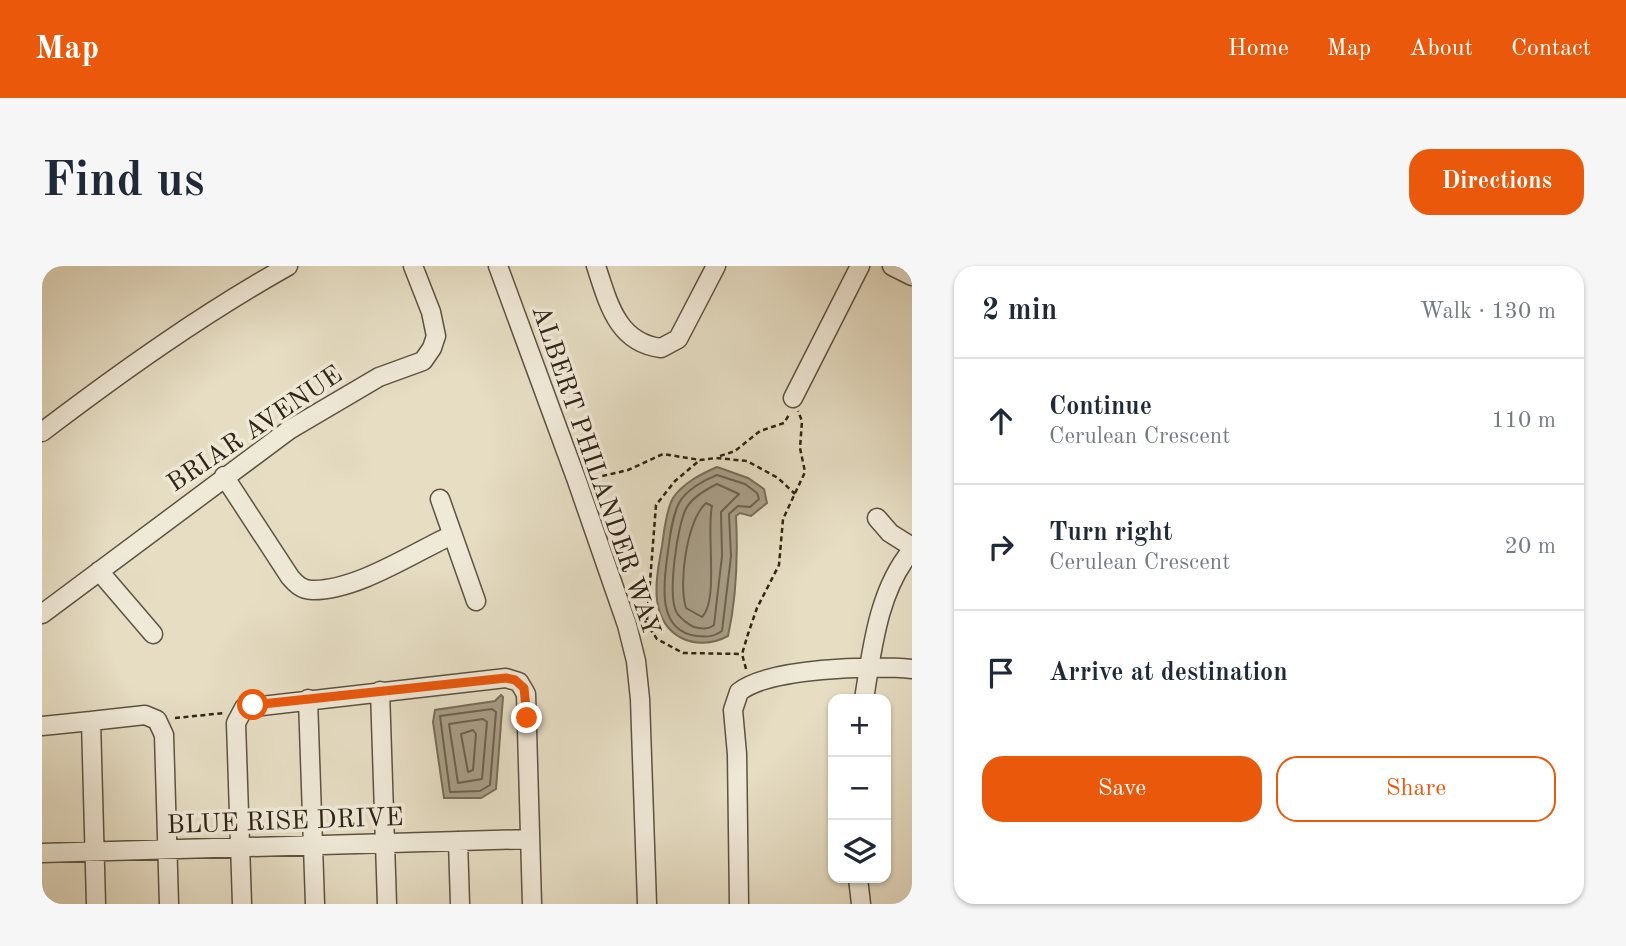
<!DOCTYPE html>
<html lang="en">
<head>
<meta charset="utf-8">
<style>
	body { margin:0; font-family:"Old Standard TT",serif; background:#f6f6f7; color:#1f2937 }
	.controls { position:absolute; right:21px; bottom:21px; display:grid; overflow:hidden; border-radius:14px; box-shadow:0 2px 5px #0004 }
	.controls button { width:63px; height:63px; display:grid; place-items:center; padding:0; border:0; border-bottom:2px solid #e0e1e3; background:#fff; color:#1f2937; font:35px sans-serif }
	.stop { position:absolute; width:21px; height:21px; margin:-16px; border:5px solid #ea580c; border-radius:50%; background:#fff }
	.stop.end { background:#ea580c; border-color:#fff; box-shadow:0 2px 7px #0008 }
	.list { margin:0; padding:0; list-style:none }
	h2 { display:flex; justify-content:space-between; align-items:center; height:91px; margin:0; padding:0 28px; font-size:30px }
	h2 small { font-size:23px; font-weight:400; color:#747a83 }
	.list li { display:grid; grid-template-columns:46px 1fr auto; gap:21px; align-items:center; box-sizing:border-box; height:126px; padding:0 28px; border-top:2px solid #e0e1e3 }
	.list b { display:block; font-size:26px; white-space:nowrap }
	.list p { margin:0; font-size:23px; white-space:nowrap; color:#747a83 }
	.list em { font-size:23px; font-style:normal; color:#747a83 }
	.actions { display:flex; gap:14px; padding:21px 28px }
	.actions a { flex:1; padding:16px 0; border:2px solid #ea580c; border-radius:21px; text-align:center; font-size:24px; color:#ea580c }
	.actions .main { background:#ea580c; color:#fff }
	.icon { flex:none; width:38px; height:38px; fill:none; stroke:currentColor; stroke-width:2; stroke-linecap:round; stroke-linejoin:round }
	.map { position:relative; flex:none; width:870px; height:638px; overflow:hidden; border-radius:21px }
	header { display:flex; align-items:center; gap:42px; box-sizing:border-box; height:98px; padding:0 35px; background:#ea580c; color:#fff }
	header strong { font-size:33px }
	nav { display:flex; gap:38px; margin-inline-start:auto; font-size:24px }
	.intro { display:flex; align-items:center; justify-content:space-between; box-sizing:border-box; height:168px; padding:0 42px }
	h1 { margin:0; font-size:49px }
	.button { padding:18px 32px; border-radius:21px; background:#ea580c; color:#fff; font-size:24px; font-weight:700 }
	main { display:flex; gap:42px; padding:0 42px }
	aside { flex:1; background:#fff; border-radius:21px; box-shadow:0 2px 5px #0004 }
	.map>svg:first-child { display:block }
	.water { fill:#a89e88; stroke:#786d5a; stroke-width:2 }
	.lines { fill:none; stroke-linecap:round; stroke-linejoin:round }
	.shore { stroke:#6c614f; stroke-width:2 }
	.minor-casing { stroke:#5e5241; stroke-width:21 }
	.path { stroke:#312416; stroke-width:2.5; stroke-dasharray:5 3.5; stroke-linecap:butt }
	.minor { stroke:#efe9d8; stroke-width:18 }
	.route { stroke:#ea580c; stroke-width:9 }
	.labels { text-anchor:middle; stroke-width:7; stroke-linejoin:round; paint-order:stroke }
	.street-label { font-size:26px; fill:#312416; stroke:#efe9d8 }
</style>
</head>
<body>
<header>
<strong>Map</strong>
<nav><a>Home</a><a>Map</a><a>About</a><a>Contact</a></nav>
</header>
<div class="intro"><h1>Find us</h1><a class="button">Directions</a></div>
<main>
<div class="map">
<svg width="870" height="638" viewBox="0 0 870 638">
	<rect width="100%" height="100%" fill="#e6ddc3"/>
	<filter id="stains"><feTurbulence type="fractalNoise" baseFrequency=".00286" numOctaves="4"/><feColorMatrix values="0 0 0 0 .2 0 0 0 0 .09 0 0 0 0 .02 0 0 0 .5 -.17"/></filter>
	<radialGradient id="worn" r=".72"><stop offset=".6" stop-color="#630" stop-opacity="0"/><stop offset="1" stop-color="#630" stop-opacity=".3"/></radialGradient>
	<path class="water" d="M 675,201 L 706,212 L 722,223 L 725,237 L 709,250 L 698,247 L 694,250 C 696,291 695,330 686,370 C 654,387 619,371 615,334 C 613,316 617,297 620,280 C 622,266 624,244 631,232 C 641,217 659,208 675,201 Z
		M 459,429 L 461,431 L 454,523 L 439,532 L 402,532 L 391,456 L 393,444 L 453,435 Z"/>
	<g class="lines">
		<path class="shore" d="M 675,209 L 703,218 L 715,227 L 717,233 L 708,241 L 696,240 L 687,248 L 689,290 L 680,365 C 671,371 666,371 655,370 C 613,365 622,314 626,285 C 628,270 630,251 637,237 C 644,224 662,214 675,209 Z
			M 675,218 L 697,228 L 679,246 L 680,290 L 672,359 C 667,363 659,363 652,361 C 647,359 638,352 635,347 C 625,332 635,257 645,241 C 651,231 665,223 675,218 Z
			M 664,237 L 670,240 C 664,265 677,334 660,351 L 644,342 C 636,317 645,255 664,237 Z
			M 450,443 L 454,446 L 448,519 L 438,525 L 408,526 L 398,450 Z
			M 441,453 L 445,456 L 440,513 L 416,517 L 407,458 Z
			M 431,464 L 434,468 L 431,504 L 426,506 L 419,468 Z"/>
		<defs>
			<path id="minor" d="M 456,0 L 535,215 L 585,359 L 594,395 L 598,433 L 605,638
				M 554,0 C 566,36 575,77 619,82 L 636,73 L 674,0
				M 850,0 L 870,10
				M 751,132 L 818,0
				M 0,166 C 79,106 159,49 246,0
				M 182,210 L 248,311 C 254,318 260,324 270,324 C 314,325 371,287 410,269
				M 398,233 L 434,335
				M 835,252 L 848,267 L 870,281
				M 57,305 L 111,368
				M 0,348 L 247,164 L 337,111 L 381,95 L 390,82 L 394,70 L 389,46 L 371,0
				M 338,425 L 345,638
				M 266,433 L 273,638
				M 822,433 C 830,384 836,324 870,284
				M 0,460 L 49,455
				M 416,575 L 418,638
				M 0,587 L 488,573
				M 816,612 L 819,638
				M 54,638 L 49,455 L 103,449 L 115,454 L 122,469 L 127,638
				M 200,638 L 194,457 L 202,442 L 464,412 L 477,416 L 484,428 L 490,638
				M 697,638 L 695,488 L 691,444 L 697,426 C 726,402 831,399 870,403"/>
		</defs>
		<use href="#minor" class="minor-casing"/>
		<path class="path" d="M 678,190 L 693,185 L 718,165 L 742,157 L 748,147
			M 552,212 L 586,204 L 621,188 L 658,194 L 674,192 L 705,195 L 736,212 L 753,228
			M 605,354 L 614,239 L 633,215 L 658,194
			M 603,355 L 615,373 L 641,387 L 700,388
			M 704,403 L 700,388 L 706,368 L 715,342 L 737,299 L 741,253 L 763,206 L 758,182 L 760,155 L 756,145
			M 133,452 L 182,447"/>
		<use href="#minor" class="minor"/>
	</g>
	<g class="lines">
		<path class="route" d="M 211,439 L 464,412 L 473,414 L 482,422 L 485,452"/>
	</g>
	<g class="labels">
		<g class="street-label">
			<text transform="translate(212 162) rotate(-34)" y="9">BRIAR AVENUE</text>
			<text transform="translate(555 204) rotate(71)" y="9">ALBERT PHILANDER WAY</text>
			<text transform="translate(243 554) rotate(-2)" y="9">BLUE RISE DRIVE</text>
		</g>
	</g>
	<rect width="100%" height="100%" filter="url(#stains)"/>
	<rect width="100%" height="100%" fill="url(#worn)"/>
</svg>
<div class="controls">
<button>+</button>
<button>−</button>
<button><svg class="icon" aria-label="layers" viewBox="0 0 24 24"><path d="M12 4l9 5-9 5-9-5zM3 14l9 5 9-5"/></svg></button>
</div>
<div class="stop" style="left:211px;top:439px"></div>
<div class="stop end" style="left:485px;top:452px"></div>
</div>
<aside>
<h2>2 min<small>Walk · 130 m</small></h2>
<ul class="list">
<li><svg class="icon" aria-label="ahead" viewBox="0 0 24 24"><path d="M12 20V5M6 11l6-6 6 6"/></svg><div><b>Continue</b><p>Cerulean Crescent</p></div><em>110 m</em></li>
<li><svg class="icon" aria-label="right" viewBox="0 0 24 24"><path d="M7 20v-9h11M14 6l5 5-5 5"/></svg><div><b>Turn right</b><p>Cerulean Crescent</p></div><em>20 m</em></li>
<li><svg class="icon" aria-label="arrive" viewBox="0 0 24 24"><path d="M6 21V4h12l-3 4 3 4H6"/></svg><div><b>Arrive at destination</b></div></li>
</ul>
<div class="actions"><a class="main">Save</a><a>Share</a></div>
</aside>
</main>
</body>
</html>
